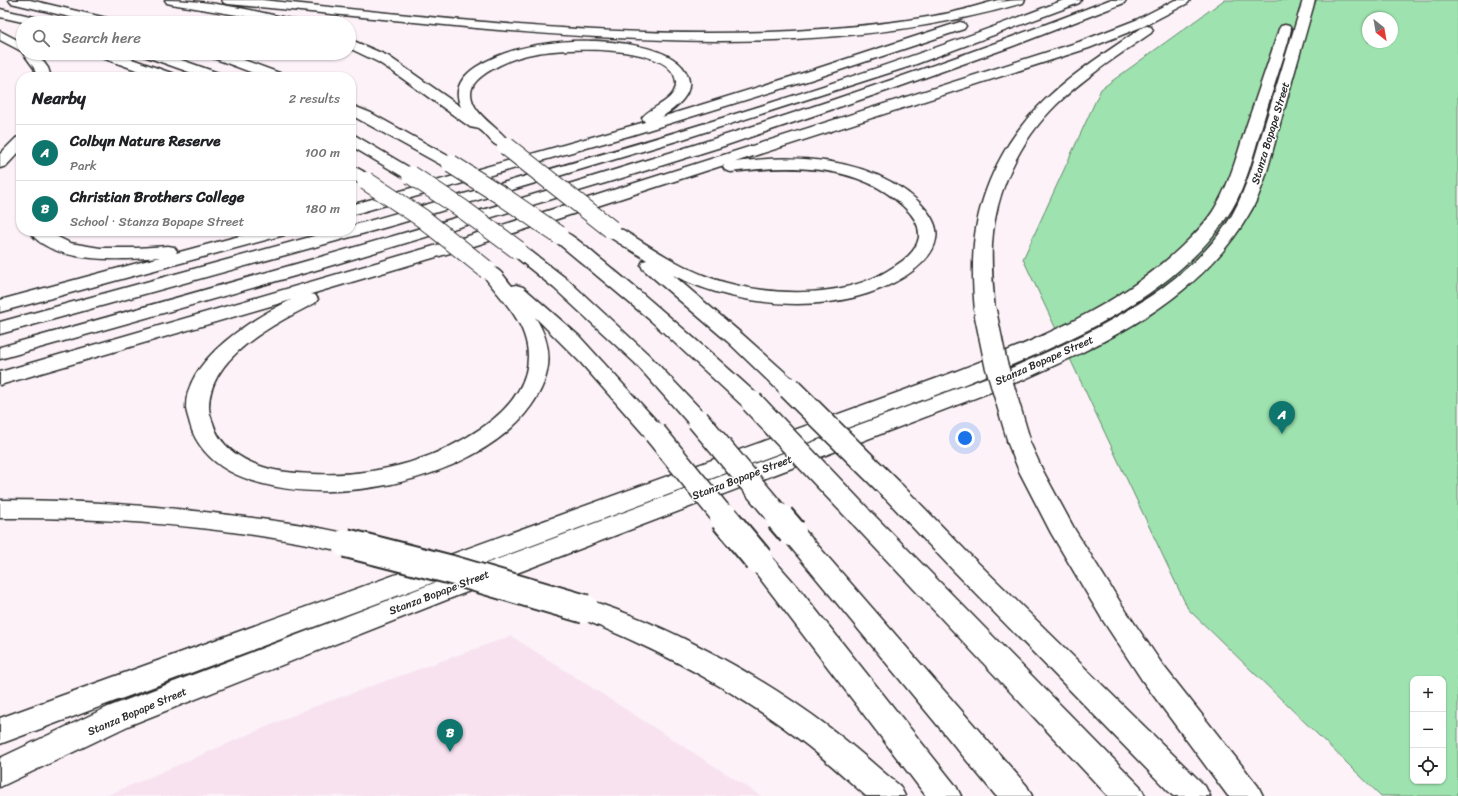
<!DOCTYPE html>
<html lang="en">
<head>
<meta charset="utf-8">
<style>
	body { margin:0; font-family:Sriracha,sans-serif; background:#f2f2f2; color:#202124 }
	.controls { position:absolute; right:12px; bottom:12px; display:grid; overflow:hidden; border-radius:8px; box-shadow:0 1px 3px #0004 }
	.controls button { width:36px; height:36px; display:grid; place-items:center; padding:0; border:0; border-bottom:1px solid #e0e0e0; background:#fff; color:#202124; font:20px sans-serif }
	.compass { position:absolute; left:1362px; top:12px; width:36px; height:36px; border-radius:50%; background:#fff; box-shadow:0 1px 3px #0004; rotate:149deg }
	.you { position:absolute; left:965px; top:438px; width:14px; height:14px; margin:-10px; border:3px solid #fff; border-radius:50%; background:#1a73e8; box-shadow:0 0 0 6px #1a73e833 }
	.badge { display:grid; place-items:center; width:26px; height:26px; border-radius:50%; background:#0f766e; color:#fff; font-size:13px; font-weight:700 }
	.pin { position:absolute; translate:-50% -33px; filter:drop-shadow(0 1px 2px #0008) }
	.pin::after { content:''; position:absolute; top:21px; width:14px; height:12px; background:inherit; clip-path:polygon(0 0,100% 0,50% 100%) }
	.list { margin:0; padding:0; list-style:none }
	h2 { display:flex; justify-content:space-between; align-items:center; height:52px; margin:0; padding:0 16px; font-size:17px }
	h2 small { font-size:13px; font-weight:400; color:#757577 }
	.list li { display:grid; grid-template-columns:26px 1fr auto; gap:12px; align-items:center; box-sizing:border-box; height:56px; padding:0 16px; border-top:1px solid #e0e0e0 }
	.list b { display:block; font-size:15px; white-space:nowrap }
	.list p { margin:0; font-size:13px; white-space:nowrap; color:#757577 }
	.list em { font-size:13px; font-style:normal; color:#757577 }
	.icon { flex:none; width:22px; height:22px; fill:none; stroke:currentColor; stroke-width:2; stroke-linecap:round; stroke-linejoin:round }
	.map { position:relative; flex:none; width:1458px; height:796px; overflow:hidden }
	.search { position:absolute; background:#fff; box-shadow:0 1px 3px #0004; left:16px; top:16px; width:340px; height:44px; display:flex; align-items:center; gap:10px; box-sizing:border-box; padding:0 14px; border-radius:22px; color:#757577; font-size:15px }
	.panel { position:absolute; background:#fff; box-shadow:0 1px 3px #0004; left:16px; top:72px; width:340px; height:164px; border-radius:16px }
	.map>svg:first-child { display:block }
	.built { fill:#f8e2f0 }
	.green { fill:#9ee3af; stroke:#64876d; fill-rule:evenodd }
	.lines { fill:none; stroke-linecap:round; stroke-linejoin:round }
	.lane-casing { stroke:#2b2b2b; stroke-width:3 }
	.secondary-casing { stroke:#2b2b2b; stroke-width:3 }
	.highway-casing { stroke:#2b2b2b; stroke-width:3 }
	.lane { fill:#fff; fill-rule:evenodd }
	.secondary { fill:#fff; fill-rule:evenodd }
	.highway { fill:#fff; fill-rule:evenodd }
	.highway-bridge-far2-casing { stroke:#2b2b2b; stroke-width:20; stroke-linecap:butt }
	.highway-bridge-far1-casing { stroke:#2b2b2b; stroke-width:25; stroke-linecap:butt }
	.highway-bridge-casing { stroke:#2b2b2b; stroke-width:32; stroke-linecap:butt }
	.highway-bridge-far2 { stroke:#fff; stroke-width:18 }
	.highway-bridge-far1 { stroke:#fff; stroke-width:22 }
	.highway-bridge { stroke:#fff; stroke-width:28 }
	.labels { text-anchor:middle; stroke-width:3; stroke-linejoin:round; paint-order:stroke }
	.street-label { font-size:11px; fill:#2b2b2b; stroke:#fff }
</style>
</head>
<body>
<div class="map">
<svg width="1458" height="796" viewBox="0 0 1458 796">
	<rect width="100%" height="100%" fill="#fcf2f8"/>
	<filter id="ink" filterUnits="userSpaceOnUse"><feTurbulence type="fractalNoise" baseFrequency=".025" numOctaves="2"/><feDisplacementMap in="SourceGraphic" scale="8" xChannelSelector="R" yChannelSelector="G"/><feConvolveMatrix kernelMatrix="1 2 1 2 8 2 1 2 1" color-interpolation-filters="sRGB"/></filter>
	<g filter="url(#ink)">
		<path class="built" d="M 511,636 L 761,796 L 106,796 L 308,709 Z"/>
		<path class="green" d="M 1224,0 L 1458,0 L 1458,796 L 1381,796 L 1188,609 L 1023,259 L 1101,89 ZM 1368,18 L 1392,18 L 1392,42 L 1368,42 ZM 1413,679 L 1443,679 L 1443,781 L 1413,781 Z"/>
		<g class="lines">
			<defs>
				<path id="lane" d="M 998,0 L 1007,0 L 969,11 L 966,9 Z"/>
				<path id="secondary" d="M 1303,0 L 1315,0 C 1303,44 1290,87 1278,131 C 1270,159 1264,191 1248,216 C 1199,299 1109,341 1025,379 L 454,597 L 130,725 L 0,787 L 0,758 L 108,707 L 434,583 L 1009,369 C 1085,336 1189,289 1232,215 C 1247,188 1255,157 1264,127 C 1277,85 1290,42 1303,0 Z
					M 1285,25 L 1289,26 L 1291,29 L 1288,42 C 1279,72 1269,100 1261,129 C 1253,156 1246,185 1232,209 C 1178,298 1058,347 965,384 L 0,744 L 0,718 L 949,374 C 1030,343 1115,309 1179,249 C 1193,236 1207,222 1216,206 C 1231,181 1238,151 1247,124 C 1258,92 1269,61 1279,29 L 1281,26 Z"/>
				<path id="highway" d="M 9,0 L 30,0 L 115,20 L 117,23 L 95,23 L 11,3 Z
					M 165,0 C 209,0 252,10 294,20 L 296,23 L 274,23 L 243,16 L 171,4 L 167,3 Z
					M 222,0 L 262,0 C 438,18 616,40 793,31 C 840,28 888,24 934,16 C 964,11 995,0 1025,0 L 1023,3 C 848,54 656,44 476,28 C 393,20 311,12 228,4 L 224,3 Z
					M 1064,0 L 1081,0 L 1079,3 L 911,66 L 683,139 L 394,225 L 0,334 L 0,322 L 332,231 L 351,231 L 351,226 C 591,158 832,91 1064,0 Z
					M 1109,0 L 1126,0 L 1124,3 L 1013,46 L 901,86 L 724,146 L 622,178 L 316,270 L 0,359 L 0,347 C 255,276 511,205 763,123 C 879,85 995,45 1109,0 Z
					M 1175,0 L 1190,0 L 1188,3 L 1144,26 L 1089,48 L 735,162 C 798,154 870,157 919,202 C 928,211 939,225 936,239 C 933,256 918,268 904,277 C 839,317 739,309 673,275 L 742,334 L 797,383 L 800,388 L 797,393 L 789,395 L 781,393 L 728,342 L 643,269 L 641,265 L 643,261 L 647,260 L 611,238 L 608,234 L 611,230 L 617,229 L 623,230 C 651,247 680,267 711,278 C 762,296 839,300 887,271 C 900,263 916,254 919,237 C 920,224 912,214 903,206 C 858,163 788,165 731,172 L 725,170 L 723,167 L 724,165 L 477,245 L 311,294 L 315,295 L 318,299 L 315,303 C 276,323 209,356 209,407 C 209,412 211,418 213,423 C 219,446 241,460 263,467 C 278,472 295,473 312,474 C 374,477 432,462 483,427 C 512,407 535,377 526,341 C 519,313 496,294 481,272 L 483,268 C 499,264 503,276 512,286 L 516,285 L 523,287 L 579,336 L 663,428 L 666,433 L 663,438 L 655,440 L 647,438 L 581,363 L 535,317 C 555,348 552,376 531,406 C 476,484 312,515 229,471 C 211,461 195,444 190,424 C 189,419 186,412 186,407 C 186,359 253,318 291,300 L 0,385 L 0,372 L 465,237 L 1079,42 L 1136,20 Z
					M 0,9 L 47,20 L 49,23 L 27,23 L 0,17 Z
					M 960,22 L 964,23 L 966,26 L 964,29 L 807,81 L 632,135 L 351,215 L 351,205 L 645,122 L 642,118 C 650,106 677,102 676,82 C 673,43 563,48 537,53 C 519,56 501,63 486,73 C 479,78 471,84 471,94 C 472,115 499,127 510,143 L 507,146 C 493,150 490,136 479,129 C 477,128 473,128 470,127 L 392,71 L 378,62 L 349,48 L 349,39 L 388,56 L 461,107 C 453,90 461,77 476,67 C 504,49 539,43 572,41 C 601,40 678,43 688,77 C 694,95 675,108 662,117 L 797,75 Z
					M 1147,26 L 1151,27 L 1153,30 L 1151,33 C 1119,55 1085,77 1057,104 C 1019,141 995,192 992,244 C 991,267 993,289 995,311 L 992,315 L 985,317 L 978,315 L 975,311 C 973,289 972,267 974,244 C 979,189 1007,135 1047,98 C 1076,71 1110,50 1143,27 Z
					M 0,31 L 23,43 L 23,52 L 0,40 Z
					M 23,53 L 37,53 L 48,68 L 51,77 L 37,77 L 34,68 Z
					M 95,53 L 115,53 L 174,74 L 176,77 L 156,77 L 97,56 Z
					M 142,53 L 162,53 L 221,74 L 223,77 L 203,77 L 144,56 Z
					M 206,53 L 225,53 L 282,74 L 284,77 L 264,77 L 208,56 Z
					M 351,105 L 371,113 L 457,161 L 459,164 L 457,167 L 451,169 L 445,167 L 351,115 Z
					M 351,134 L 356,136 L 417,172 L 419,175 L 417,178 L 411,180 L 405,178 L 351,146 Z
					M 21,136 L 21,150 L 6,166 L 0,168 L 0,154 L 16,138 Z
					M 351,166 C 359,168 369,174 374,181 L 372,184 C 363,187 358,183 351,178 Z
					M 559,230 C 573,233 591,252 603,261 C 657,305 709,351 760,397 L 763,402 L 760,407 L 752,409 L 744,407 L 650,320 L 553,239 L 550,235 L 553,231 Z
					M 29,231 L 49,231 L 56,236 L 70,243 L 100,248 L 137,248 L 168,246 L 174,247 L 177,251 L 176,253 L 258,231 L 287,231 L 284,235 L 0,312 L 0,300 L 160,257 C 124,260 52,265 29,231 Z
					M 518,245 L 524,246 L 568,280 L 649,355 L 706,415 L 709,420 L 706,425 L 698,427 L 690,425 L 635,363 L 554,288 L 512,254 L 509,250 L 512,246 Z
					M 1019,434 L 1027,436 L 1043,471 L 1075,530 L 1122,605 L 1162,664 L 1258,786 L 1263,796 L 1228,796 L 1142,680 L 1102,619 L 1051,533 L 1019,471 L 1007,441 L 1011,436 Z
					M 892,482 L 901,484 L 969,554 L 1205,786 L 1210,796 L 1173,796 L 951,568 L 883,496 L 880,490 L 883,484 Z
					M 0,500 C 82,500 164,506 245,517 C 282,522 319,526 355,536 L 359,543 L 355,550 L 346,552 C 233,527 115,517 0,518 Z
					M 860,507 L 869,510 L 1140,786 L 1145,796 L 1108,796 L 851,522 L 848,516 L 851,510 Z
					M 792,523 L 801,526 L 1027,786 L 1032,796 L 996,796 L 783,538 L 779,532 L 783,526 Z
					M 759,550 L 768,553 L 797,586 L 956,786 L 961,796 L 926,796 L 746,560 L 750,553 Z
					M 585,599 C 671,626 758,674 830,728 C 854,746 877,767 900,786 L 905,796 L 866,796 C 847,779 828,762 808,746 C 738,691 658,649 575,616 L 571,609 L 575,602 Z"/>
			</defs>
			<use href="#lane" class="lane-casing"/>
			<use href="#secondary" class="secondary-casing"/>
			<use href="#highway" class="highway-casing"/>
			<use href="#lane" class="lane"/>
			<use href="#secondary" class="secondary"/>
			<use href="#highway" class="highway"/>
			<defs>
				<path id="highway-bridge-far2" d="M 506,146 L 611,229
					M 451,164 L 502,196 L 559,235
					M 411,175 L 461,208 L 518,250
					M 366,181 L 422,218 L 487,270"/>
				<path id="highway-bridge-far1" d="M 985,311 L 996,364 L 1019,441
					M 789,388 L 892,490
					M 752,402 L 860,516
					M 698,420 L 781,519
					M 655,433 L 725,519"/>
				<path id="highway-bridge" d="M 724,518 L 759,560
					M 780,518 L 792,532
					M 346,543 L 448,569 L 585,609"/>
			</defs>
			<use href="#highway-bridge-far2" class="highway-bridge-far2-casing"/>
			<use href="#highway-bridge-far1" class="highway-bridge-far1-casing"/>
			<use href="#highway-bridge" class="highway-bridge-casing"/>
			<use href="#highway-bridge-far2" class="highway-bridge-far2"/>
			<use href="#highway-bridge-far1" class="highway-bridge-far1"/>
			<use href="#highway-bridge" class="highway-bridge"/>
		</g>
	</g>
	<g class="labels">
		<g class="street-label">
			<text transform="translate(1270 133) rotate(-73)" y="4">Stanza Bopape Street</text>
			<text transform="translate(1044 360) rotate(-24)" y="4">Stanza Bopape Street</text>
			<text transform="translate(742 477) rotate(-21)" y="4">Stanza Bopape Street</text>
			<text transform="translate(439 592) rotate(-21)" y="4">Stanza Bopape Street</text>
			<text transform="translate(137 711) rotate(-23)" y="4">Stanza Bopape Street</text>
		</g>
	</g>
</svg>
<div class="controls">
<button>+</button>
<button>−</button>
<button><svg class="icon" aria-label="locate" viewBox="0 0 24 24"><circle cx="12" cy="12" r="6"/><path d="M12 2v4M12 18v4M2 12h4M18 12h4"/></svg></button>
</div>
<svg class="compass" viewBox="-18 -18 36 36"><path d="M0-13l5 13h-10z" fill="#e53935"/><path d="M0 13l5-13h-10z" fill="#757577"/></svg>
<div class="you"></div>
<div class="pin badge" style="left:1282px;top:434px">A</div>
<div class="pin badge" style="left:450px;top:752px">B</div>
<div class="search"><svg class="icon" aria-label="search" viewBox="0 0 24 24"><circle cx="10" cy="10" r="6"/><path d="M15 15l6 6"/></svg>Search here</div>
<section class="panel">
<h2>Nearby<small>2 results</small></h2>
<ul class="list">
<li><span class="badge">A</span><div><b>Colbyn Nature Reserve</b><p>Park</p></div><em>100 m</em></li>
<li><span class="badge">B</span><div><b>Christian Brothers College</b><p>School · Stanza Bopape Street</p></div><em>180 m</em></li>
</ul>
</section>
</div>
</body>
</html>
